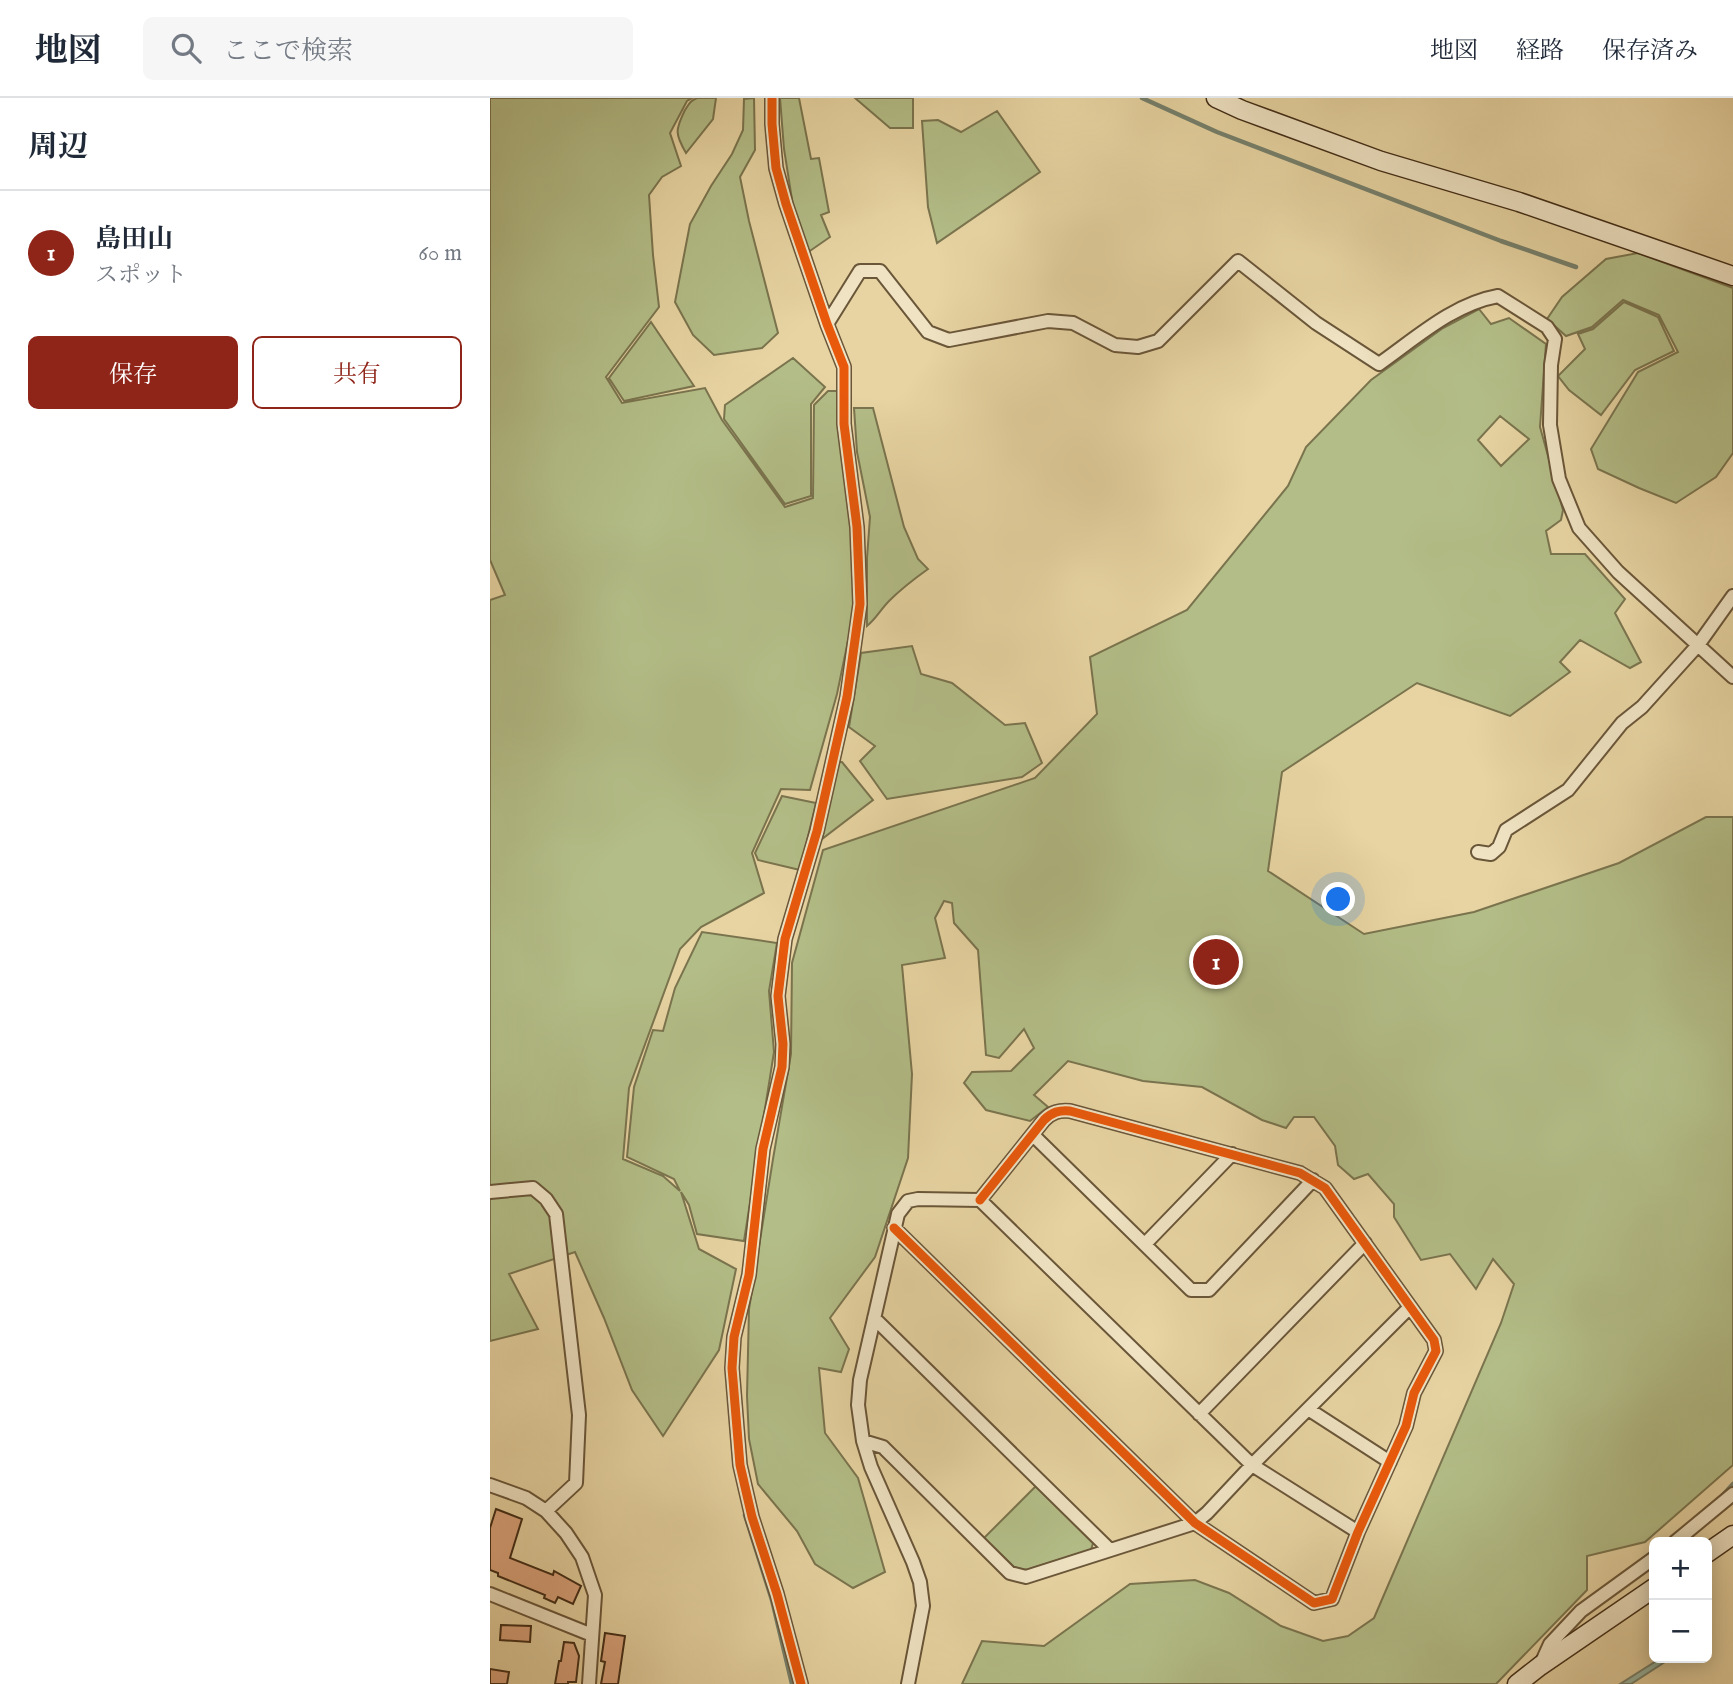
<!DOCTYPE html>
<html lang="ja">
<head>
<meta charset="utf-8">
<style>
	body { margin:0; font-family:"IM FELL English","Noto Serif JP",serif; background:#f6f6f7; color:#1f2937 }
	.controls { position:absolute; right:21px; bottom:21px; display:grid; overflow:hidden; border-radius:10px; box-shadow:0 4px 18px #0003 }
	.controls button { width:63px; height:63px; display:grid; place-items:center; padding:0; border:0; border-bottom:2px solid #e0e1e3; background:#fff; color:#1f2937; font:35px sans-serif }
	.you { position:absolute; left:849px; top:802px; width:24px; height:24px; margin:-18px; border:5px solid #fff; border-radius:50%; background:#1a73e8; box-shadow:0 0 0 10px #1a73e833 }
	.badge { display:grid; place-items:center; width:46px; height:46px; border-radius:50%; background:#8f2418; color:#fff; font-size:23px; font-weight:700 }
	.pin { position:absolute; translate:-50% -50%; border:4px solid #fff; box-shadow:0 2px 7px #0006 }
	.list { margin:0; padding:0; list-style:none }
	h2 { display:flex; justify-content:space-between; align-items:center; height:91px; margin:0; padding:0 28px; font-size:30px }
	h2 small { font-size:23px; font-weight:400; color:#747a83 }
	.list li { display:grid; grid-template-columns:46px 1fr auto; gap:21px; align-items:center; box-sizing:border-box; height:126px; padding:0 28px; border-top:2px solid #e0e1e3 }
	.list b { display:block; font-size:26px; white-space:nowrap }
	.list p { margin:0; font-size:23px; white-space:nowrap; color:#747a83 }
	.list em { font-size:23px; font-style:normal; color:#747a83 }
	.actions { display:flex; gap:14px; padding:21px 28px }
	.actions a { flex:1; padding:16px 0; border:2px solid #8f2418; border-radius:10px; text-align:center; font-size:24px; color:#8f2418 }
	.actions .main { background:#8f2418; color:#fff }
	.icon { flex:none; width:38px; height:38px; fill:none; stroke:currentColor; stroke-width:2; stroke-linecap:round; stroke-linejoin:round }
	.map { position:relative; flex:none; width:1243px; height:1586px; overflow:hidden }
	header { display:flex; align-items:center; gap:42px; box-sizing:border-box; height:98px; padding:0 35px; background:#fff; border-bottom:2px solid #e0e1e3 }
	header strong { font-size:33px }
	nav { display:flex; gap:38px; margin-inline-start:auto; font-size:24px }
	.search { width:490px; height:63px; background:#f6f6f7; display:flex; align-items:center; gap:18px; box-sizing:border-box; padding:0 24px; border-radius:10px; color:#747a83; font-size:26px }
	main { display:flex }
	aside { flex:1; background:#fff }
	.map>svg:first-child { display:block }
	.green { fill:#b3bd87; stroke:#7a744e; stroke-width:2; fill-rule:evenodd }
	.water { fill:#97b8a5; stroke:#75806c; stroke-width:2 }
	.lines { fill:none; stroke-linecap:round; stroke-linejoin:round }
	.stream { stroke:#75806c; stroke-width:4.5 }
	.building { fill:#dca47c; stroke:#412c16; stroke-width:2 }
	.street-casing { stroke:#6a5639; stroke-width:16 }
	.secondary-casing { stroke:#412c16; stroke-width:21 }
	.street { stroke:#efe3c3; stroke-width:12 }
	.secondary { stroke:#efe3c3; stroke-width:18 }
	.cycleway-casing { stroke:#efe3c3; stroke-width:13 }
	.cycleway { stroke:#e8590c; stroke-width:9 }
</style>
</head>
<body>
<header>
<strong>地図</strong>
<div class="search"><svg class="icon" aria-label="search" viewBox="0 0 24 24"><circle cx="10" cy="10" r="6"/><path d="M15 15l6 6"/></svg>ここで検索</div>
<nav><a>地図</a><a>経路</a><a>保存済み</a></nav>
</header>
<main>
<aside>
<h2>周辺<small></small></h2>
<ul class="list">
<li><span class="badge">1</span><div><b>島田山</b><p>スポット</p></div><em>60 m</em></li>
</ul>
<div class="actions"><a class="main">保存</a><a>共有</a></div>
</aside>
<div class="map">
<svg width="1243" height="1586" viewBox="0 0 1243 1586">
	<rect width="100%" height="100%" fill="#e7d4a2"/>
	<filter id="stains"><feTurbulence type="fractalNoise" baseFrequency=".00286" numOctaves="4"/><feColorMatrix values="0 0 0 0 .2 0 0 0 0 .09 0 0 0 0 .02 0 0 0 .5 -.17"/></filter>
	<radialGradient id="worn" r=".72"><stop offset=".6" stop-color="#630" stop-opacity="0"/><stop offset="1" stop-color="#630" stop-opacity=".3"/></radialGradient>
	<path class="green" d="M 0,0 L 202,0 L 197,3 L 180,35 L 191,68 L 172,79 L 159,97 L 163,157 L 169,209 L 116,279 L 132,305 L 215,290 L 232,322 L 295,409 L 323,400 L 324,307 L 338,293 L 351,293 L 362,412 L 366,504 L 347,596 L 320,692 L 291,691 L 262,755 L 274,795 L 211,829 L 190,851 L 139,990 L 133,1061 L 173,1078 L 190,1093 L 184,1081 L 137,1059 L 144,989 L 163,932 L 173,933 L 185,890 L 212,834 L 287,845 L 279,893 L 284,954 L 254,1143 L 207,1136 L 199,1107 L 191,1094 L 209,1151 L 246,1171 L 229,1252 L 173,1338 L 142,1292 L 114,1220 L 85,1154 L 19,1176 L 48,1231 L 0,1243 L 0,502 L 15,497 L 0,462 Z
		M 207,0 L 226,0 L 223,21 L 196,55 C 185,36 185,32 195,12 C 199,6 200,3 207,0 Z
		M 264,0 L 265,52 L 250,79 L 259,123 L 288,235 L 272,250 L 224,257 L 203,237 L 185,204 L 200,126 L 221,88 L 242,56 L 253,32 L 254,1 Z
		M 290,0 L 309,0 L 321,61 L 329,60 L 339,114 L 331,117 L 340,139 L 317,155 L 303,108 L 294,51 Z
		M 365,0 L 423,0 L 423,30 L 400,30 Z
		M 507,13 L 550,74 L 447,145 L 438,109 L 432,23 L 448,22 L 471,34 Z
		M 1148,155 L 1243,190 L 1243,355 L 1226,379 L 1186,405 L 1149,390 L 1108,371 L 1101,351 L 1148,274 L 1188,254 L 1169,217 L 1133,202 L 1102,229 L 1076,238 L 1057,221 L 1072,199 L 1116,161 Z
		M 1134,204 L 1168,219 L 1184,253 L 1145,272 L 1111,317 L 1079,292 L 1068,278 L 1095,251 L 1088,236 L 1103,231 Z
		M 989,211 L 1001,226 L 1019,220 L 1056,246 L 1050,329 L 1073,412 L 1071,422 L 1056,433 L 1061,456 L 1095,456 L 1135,501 L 1125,515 L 1151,564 L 1140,570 L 1090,542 L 1070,564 L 1080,574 L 1020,618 L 927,585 L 792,674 L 778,773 L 874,836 L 984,814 L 1129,765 L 1216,719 L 1243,719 L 1243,1367 L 1155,1444 L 1097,1458 L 1097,1492 L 1006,1586 L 472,1586 L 492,1543 L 554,1548 L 640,1486 L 705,1482 L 739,1495 L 791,1528 L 833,1543 L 858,1538 L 884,1520 L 1011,1225 L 1024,1186 L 1003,1161 L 986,1191 L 960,1156 L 931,1162 L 904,1119 L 904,1106 L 878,1076 L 864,1081 L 848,1067 L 845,1048 L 824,1019 L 804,1019 L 796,1030 L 772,1022 L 712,989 L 653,983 L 578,963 L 544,997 L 558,1009 L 540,1023 L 496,1012 L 474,985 L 482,974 L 521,973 L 544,950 L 534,931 L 509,960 L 496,957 L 488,852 L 464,825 L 462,805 L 454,803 L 445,820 L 455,860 L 412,867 L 422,976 L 418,1060 L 385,1159 L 340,1220 L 359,1251 L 351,1274 L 329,1270 L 335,1335 L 368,1380 L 395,1474 L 363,1490 L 325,1466 L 307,1433 L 268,1386 L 259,1341 L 257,1298 L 259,1211 L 283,1061 L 301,956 L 302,865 L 333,752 L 545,680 L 607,616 L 600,559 L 697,512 L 798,388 L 816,349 L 881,282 L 953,230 ZM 1010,318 L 1039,341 L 1011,368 L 988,342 Z
		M 161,224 L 204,288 L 134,303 L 119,280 Z
		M 303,260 L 335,289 L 321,306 L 321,398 L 295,406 L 234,321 L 235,307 Z
		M 364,310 L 383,310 L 414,429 L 428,461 L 438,471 C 424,481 411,491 399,503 C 391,511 386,521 377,528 L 377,460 L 380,419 L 367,354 Z
		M 422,548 L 431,576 L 462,585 L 515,627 L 535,625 L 552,665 L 532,679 L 397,701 L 370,663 L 385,648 L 359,629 L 371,555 Z
		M 348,664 L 352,664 L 383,702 L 332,741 Z
		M 292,698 L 326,705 L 310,772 L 268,762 L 265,755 Z
		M 546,1388 L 603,1445 L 601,1452 L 536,1472 L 524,1469 L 494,1440 Z"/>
	<path class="water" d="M 1171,1560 L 1181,1560 L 1141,1586 L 1130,1586 Z"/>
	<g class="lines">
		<path class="stream" d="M 652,0 L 727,34 L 1011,143 L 1086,169
			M 1232,1398 L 1243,1386
			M 255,1417 L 282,1502 L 302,1586"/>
	</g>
	<path class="building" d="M 6,1411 L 32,1421 L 20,1460 L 63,1477 L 64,1473 L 91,1488 L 83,1506 L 68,1499 L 65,1505 L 54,1500 L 55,1497 L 8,1478 L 8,1475 L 0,1472 L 0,1430 Z
		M 11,1527 L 41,1528 L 40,1544 L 10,1542 Z
		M 115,1535 L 135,1538 L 128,1586 L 111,1586 L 115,1564 L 111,1563 Z
		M 74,1544 L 84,1545 L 89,1558 L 86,1584 L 78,1584 L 78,1586 L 65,1586 L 69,1563 L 71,1563 Z
		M 0,1571 L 19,1574 L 17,1586 L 0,1586 Z"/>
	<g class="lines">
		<defs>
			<path id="street" d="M 282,0 L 282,26 L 286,70 L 296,106 L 337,226 L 354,269 L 354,326 L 367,429 L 370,506 L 357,599 L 327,733 L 295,841 L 288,898 L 293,946 L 292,969 L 273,1051 L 259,1177 L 244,1239 L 242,1270 L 250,1367 L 262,1419 L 287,1496 L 311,1586
				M 337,226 L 370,173 L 390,173 L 438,234 L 459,242 L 558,223 L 583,225 L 625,247 L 648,249 L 668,243 L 748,163 L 826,225 L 889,266 C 926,240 963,206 1008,198 L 1057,229 L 1065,241 L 1061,267 L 1060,327 L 1069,381 L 1089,430 L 1128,474 L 1243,579
				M 988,754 L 1001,756 L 1009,749 L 1016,732 L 1078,692 L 1132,625 L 1152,609 L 1208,547 L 1243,498
				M 543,1037 L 701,1192 L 719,1192 L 823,1082
				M 0,1094 L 43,1090 L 56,1101 L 66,1116 L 89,1317 L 86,1385 L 56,1413
				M 404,1130 L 705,1425 L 824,1505 L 842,1501 L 868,1434 L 916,1328 L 924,1295 L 946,1253 L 944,1242 L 835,1090 L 810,1075 L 580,1013 C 569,1012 562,1014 554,1022 L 490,1102
				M 655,1146 L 742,1056
				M 384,1220 L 620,1452
				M 818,1311 L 900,1364
				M 709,1316 L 875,1145
				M 373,1343 L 393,1349 L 520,1475 L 536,1479 L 705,1425 L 717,1415 L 762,1367 L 920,1209
				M 0,1387 L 36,1400 L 56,1413 L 76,1435 L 92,1459 L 105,1497 L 99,1586
				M 1185,1444 L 1243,1396
				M 0,1496 L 102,1537
				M 1050,1568 L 1060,1546 L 1091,1513 L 1164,1460
				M 418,1586 L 433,1508 L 430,1484 L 423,1464 L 381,1369 L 373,1343 L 368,1307 L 370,1282 L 408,1116 L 418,1103 L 428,1101 L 490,1102 L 762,1367 L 868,1434"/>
			<path id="secondary" d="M 726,0 L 752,12 L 891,63 L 1029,104 L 1243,178
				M 1217,1455 L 1243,1437
				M 1027,1586 L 1050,1568 L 1164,1490"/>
		</defs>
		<use href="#street" class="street-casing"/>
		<use href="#secondary" class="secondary-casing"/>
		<use href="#street" class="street"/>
		<use href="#secondary" class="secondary"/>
		<defs>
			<path id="cycleway" d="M 282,0 L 282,26 L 286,70 L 296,106 L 337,226 L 354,269 L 354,326 L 367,429 L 370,506 L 357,599 L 327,733 L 295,841 L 288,898 L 293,946 L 292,969 L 273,1051 L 259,1177 L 244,1239 L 242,1270 L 250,1367 L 262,1419 L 287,1496 L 311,1586
				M 404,1130 L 705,1425 L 824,1505 L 842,1501 L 868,1434 L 916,1328 L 924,1295 L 946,1253 L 944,1242 L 835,1090 L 810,1075 L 580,1013 C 569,1012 562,1014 554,1022 L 490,1102"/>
		</defs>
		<use href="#cycleway" class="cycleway-casing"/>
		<use href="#cycleway" class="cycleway"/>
	</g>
	<rect width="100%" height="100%" filter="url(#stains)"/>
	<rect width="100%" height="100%" fill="url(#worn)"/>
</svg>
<div class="controls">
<button>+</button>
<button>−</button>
</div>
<div class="you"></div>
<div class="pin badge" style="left:726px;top:864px">1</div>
</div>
</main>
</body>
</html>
